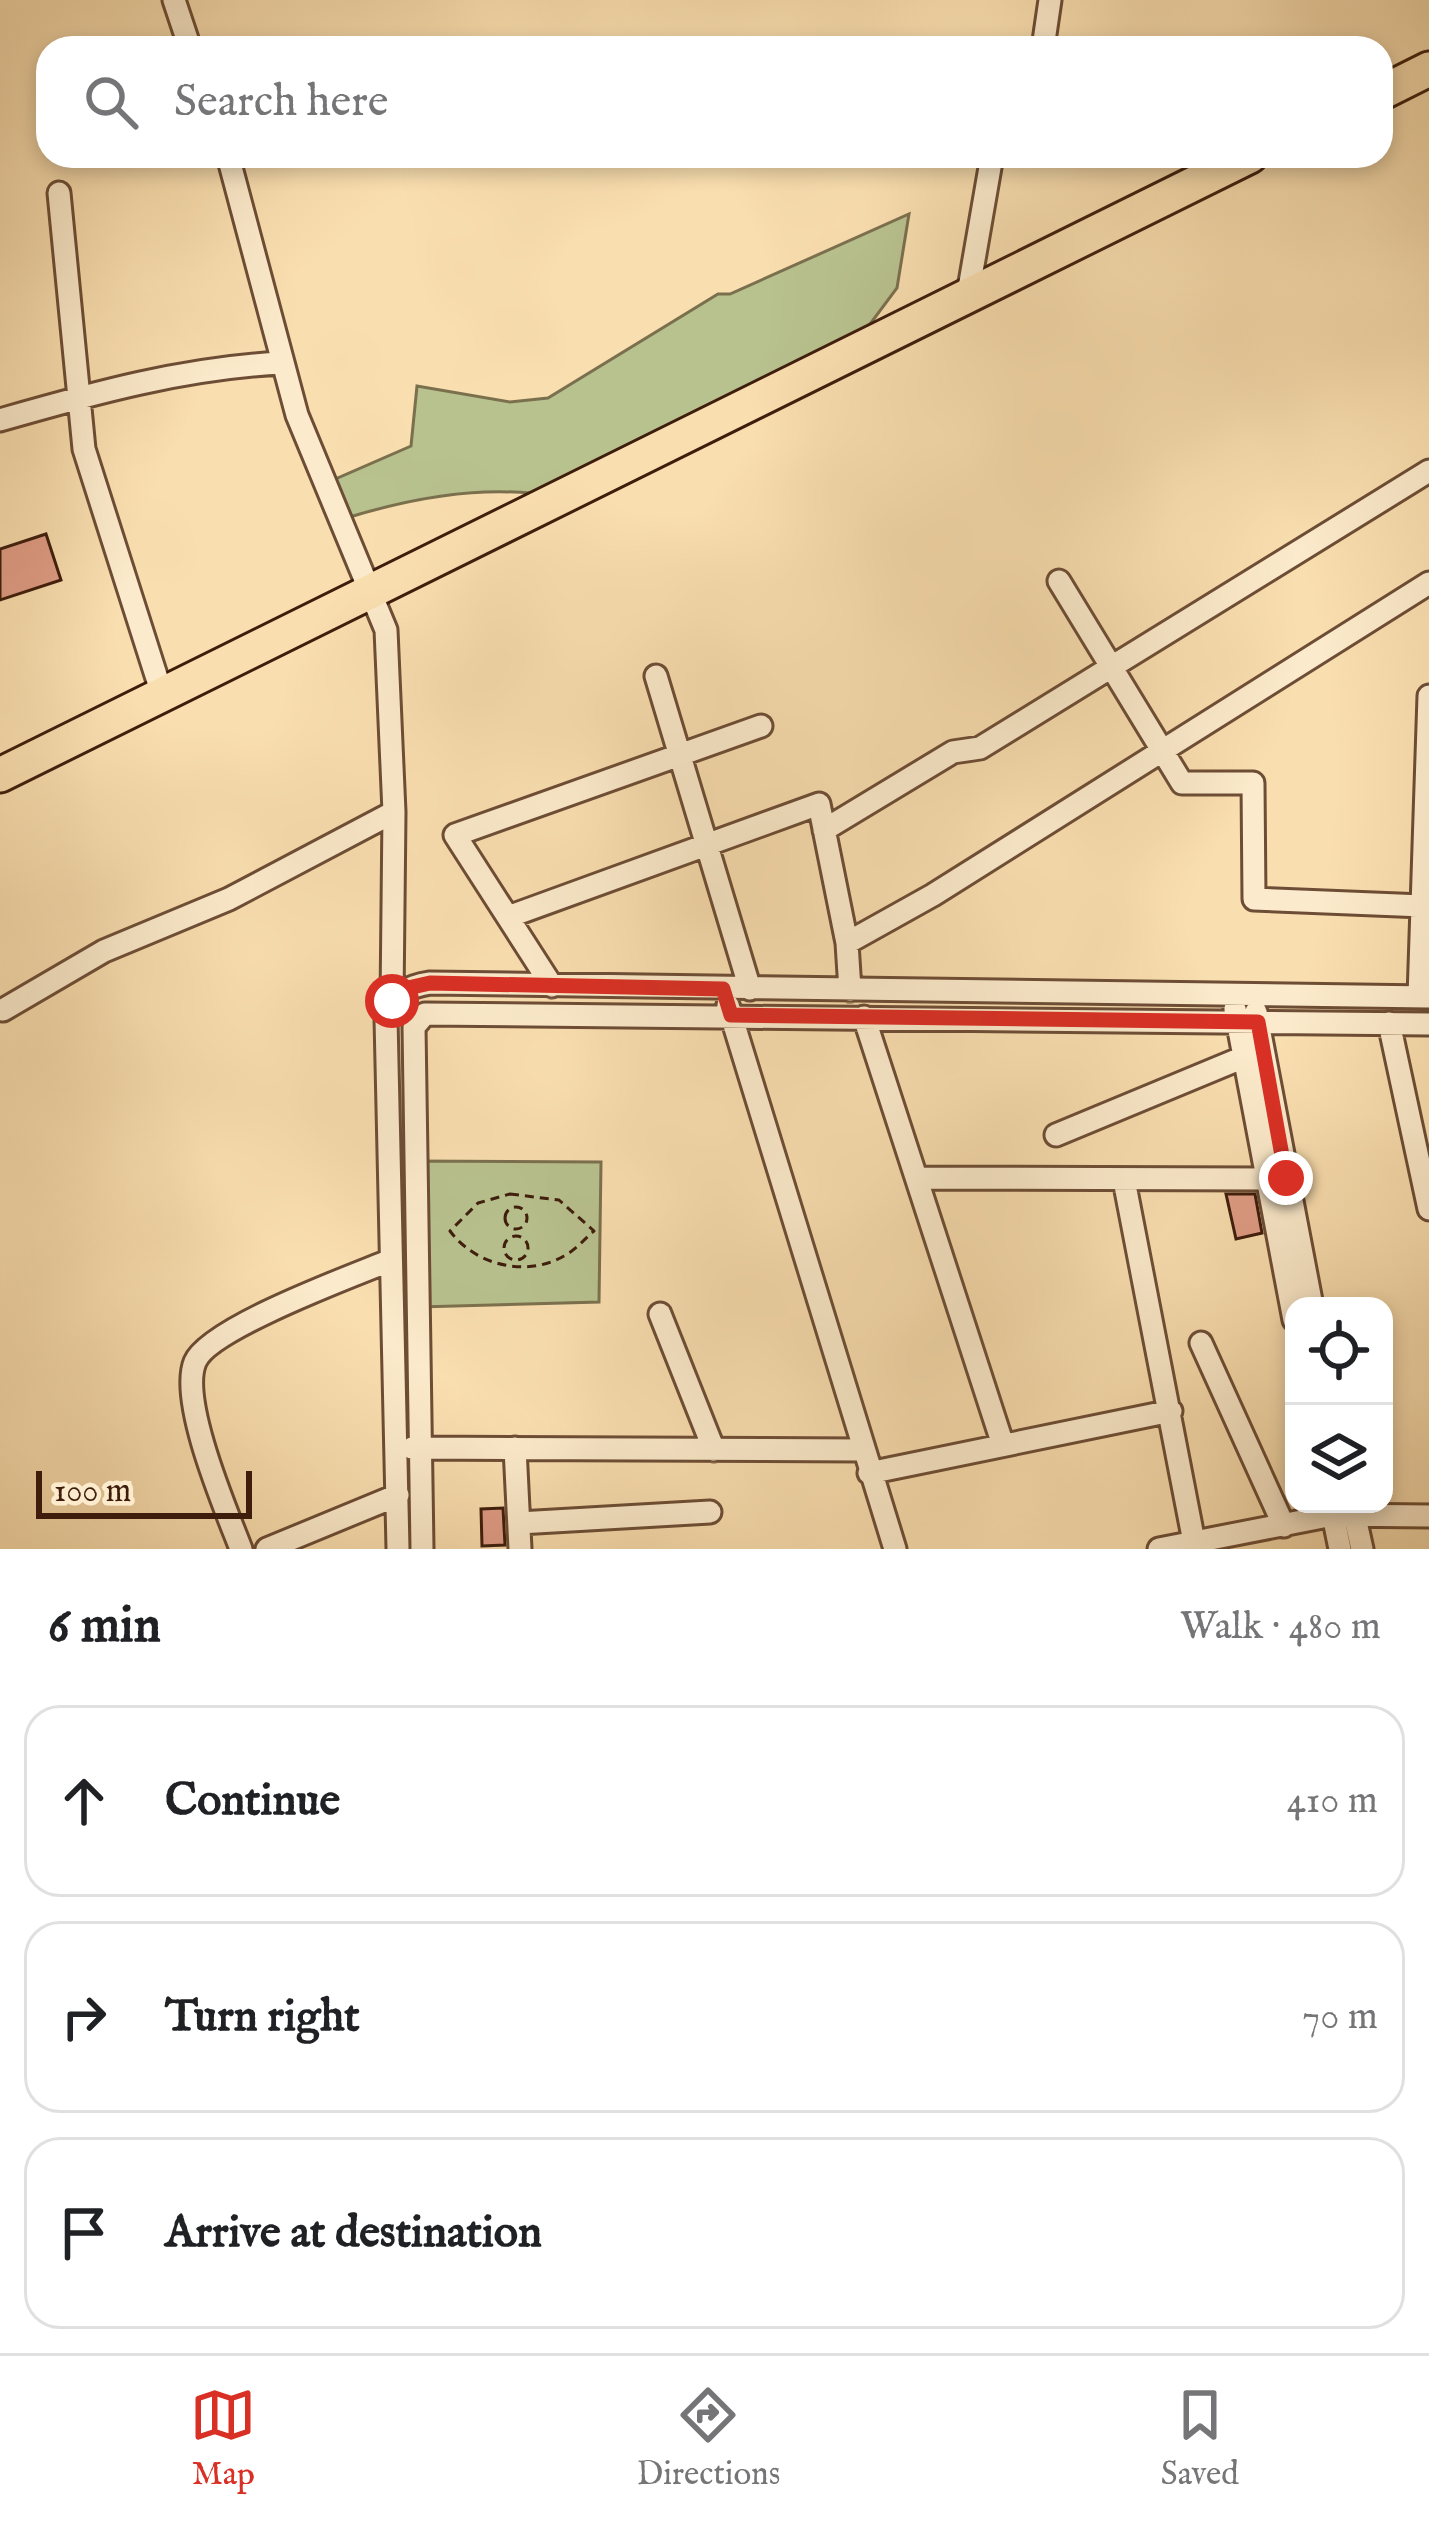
<!DOCTYPE html>
<html lang="en">
<head>
<meta charset="utf-8">
<style>
	body { margin:0; font-family:"IM FELL English",serif; background:#f6f6f6; color:#202124 }
	.controls { position:absolute; right:36px; bottom:36px; display:grid; overflow:hidden; border-radius:24px; box-shadow:0 6px 18px #0003 }
	.controls button { width:108px; height:108px; display:grid; place-items:center; padding:0; border:0; border-bottom:3px solid #e0e0e0; background:#fff; color:#202124; font:60px sans-serif }
	.scale { position:absolute; left:36px; bottom:30px; width:216px; box-sizing:border-box; padding-left:12px; border:6px solid #3e1d0c; border-top:0; font-size:33px; line-height:42px; white-space:nowrap; color:#3e1d0c; -webkit-text-stroke:9px #fbeacb; paint-order:stroke }
	.stop { position:absolute; width:36px; height:36px; margin:-27px; border:9px solid #d93025; border-radius:50%; background:#fff }
	.stop.end { background:#d93025; border-color:#fff; box-shadow:0 3px 12px #0008 }
	.list { margin:0; padding:0; list-style:none }
	h2 { display:flex; justify-content:space-between; align-items:center; height:156px; margin:0; padding:0 48px; font-size:51px }
	h2 small { font-size:39px; font-weight:400; color:#757577 }
	.list li { display:grid; grid-template-columns:78px 1fr auto; gap:36px; align-items:center; box-sizing:border-box; height:192px; margin:0 24px 24px; padding:0 24px; border:3px solid #e0e0e0; border-radius:36px }
	.list b { display:block; font-size:45px; white-space:nowrap }
	.list em { font-size:39px; font-style:normal; color:#757577 }
	.icon { flex:none; width:66px; height:66px; fill:none; stroke:currentColor; stroke-width:2; stroke-linecap:round; stroke-linejoin:round }
	.map { position:relative; flex:none; width:1429px; height:1549px; overflow:hidden }
	.search { position:absolute; background:#fff; box-shadow:0 6px 18px #0003; left:36px; right:36px; top:36px; height:132px; display:flex; align-items:center; gap:30px; box-sizing:border-box; padding:0 42px; border-radius:36px; color:#757577; font-size:45px }
	.sheet { height:804px; background:#fff }
	nav { display:flex; justify-content:space-around; align-items:center; box-sizing:border-box; height:168px; border-top:3px solid #e0e0e0; background:#fff; font-size:33px; color:#757577 }
	nav a { display:grid; justify-items:center; gap:6px }
	nav .on { color:#d93025 }
	.map>svg:first-child { display:block }
	.green { fill:#b8c28f; stroke:#7b704e; stroke-width:3 }
	.building { fill:#df9c85; stroke:#3e1d0c; stroke-width:3 }
	.lines { fill:none; stroke-linecap:round; stroke-linejoin:round }
	.minor-casing { stroke:#6d4d35; stroke-width:27 }
	.highway-casing { stroke:#3e1d0c; stroke-width:39 }
	.path { stroke:#3e1d0c; stroke-width:3; stroke-dasharray:9 6; stroke-linecap:butt }
	.minor { stroke:#fbeacb; stroke-width:21 }
	.highway { stroke:#f9deaf; stroke-width:33 }
	.route { stroke:#d93025; stroke-width:15 }
</style>
</head>
<body>
<div class="map">
<svg width="1429" height="1549" viewBox="0 0 1429 1549">
	<rect width="100%" height="100%" fill="#f9deaf"/>
	<filter id="stains"><feTurbulence type="fractalNoise" baseFrequency=".00167" numOctaves="4"/><feColorMatrix values="0 0 0 0 .2 0 0 0 0 .09 0 0 0 0 .02 0 0 0 .5 -.17"/></filter>
	<radialGradient id="worn" r=".72"><stop offset=".6" stop-color="#630" stop-opacity="0"/><stop offset="1" stop-color="#630" stop-opacity=".3"/></radialGradient>
	<path class="green" d="M 909,214 L 897,288 L 847,355 L 557,497 C 485,483 409,498 340,520 L 324,484 L 411,446 L 417,386 L 510,402 L 548,398 L 718,294 L 730,294 Z
		M 415,1161 L 601,1162 L 599,1302 L 419,1307 Z"/>
	<path class="building" d="M 46,534 L 61,580 L 0,600 L 0,549 Z
		M 1226,1194 L 1255,1194 L 1262,1233 L 1236,1239 Z
		M 503,1508 L 505,1545 L 482,1546 L 481,1509 Z"/>
	<g class="lines">
		<defs>
			<path id="minor" d="M 174,0 L 190,48
				M 1043,48 L 1050,0
				M 228,156 L 297,415 L 386,630 L 394,812 L 392,1001
				M 59,193 L 84,449 L 162,694
				M 968,294 L 992,156
				M 0,420 C 94,393 184,368 282,363
				M 1059,581 L 1182,783 L 1253,783 L 1254,899 L 1423,906
				M 656,676 L 750,989
				M 824,830 L 953,752 L 980,748 L 1429,471
				M 508,917 L 819,804 L 847,943 L 850,990
				M 847,943 L 933,895 L 1429,583
				M 552,986 L 455,835 L 761,726
				M 1419,997 L 1429,696
				M 728,1005 L 895,1549
				M 1235,1009 L 1294,1320
				M 3,1010 L 104,951 L 229,899 L 394,812
				M 1256,1012 L 1312,1306
				M 864,1017 L 1003,1445
				M 1389,1023 L 1429,1209
				M 1056,1135 L 1244,1057
				M 917,1178 L 1266,1179
				M 1124,1180 L 1194,1542
				M 660,1314 L 714,1450
				M 1201,1343 L 1284,1526
				M 412,1448 L 862,1450
				M 515,1448 L 520,1549
				M 869,1473 L 1171,1411
				M 1352,1504 L 1362,1549
				M 1331,1505 L 1340,1549
				M 519,1523 L 710,1512
				M 241,1549 C 226,1510 179,1401 195,1362 C 209,1328 355,1275 391,1260
				M 267,1549 L 398,1495
				M 398,1549 L 386,1019 C 390,996 408,986 430,983 L 1429,997
				M 422,1549 L 414,1027 L 425,1014 L 1429,1024
				M 1159,1549 L 1333,1515 L 1429,1516"/>
			<path id="highway" d="M 1381,93 L 1429,69
				M 0,775 L 1250,156"/>
		</defs>
		<use href="#minor" class="minor-casing"/>
		<use href="#highway" class="highway-casing"/>
		<path class="path" d="M 510,1194 L 559,1200 L 594,1231 C 584,1239 576,1250 564,1256 C 526,1278 475,1265 450,1231 L 478,1203 Z
			M505 1218a11 11 0 1 1 22 0a11 11 0 1 1-22 0Z
			M504 1248a12 12 0 1 1 24 0a12 12 0 1 1-24 0Z"/>
		<use href="#minor" class="minor"/>
		<use href="#highway" class="highway"/>
	</g>
	<g class="lines">
		<path class="route" d="M 392,1001 L 408,988 L 430,983 L 723,989 L 731,1015 L 1258,1022 L 1286,1178"/>
	</g>
	<rect width="100%" height="100%" filter="url(#stains)"/>
	<rect width="100%" height="100%" fill="url(#worn)"/>
</svg>
<div class="controls">
<button><svg class="icon" aria-label="locate" viewBox="0 0 24 24"><circle cx="12" cy="12" r="6"/><path d="M12 2v4M12 18v4M2 12h4M18 12h4"/></svg></button>
<button><svg class="icon" aria-label="layers" viewBox="0 0 24 24"><path d="M12 4l9 5-9 5-9-5zM3 14l9 5 9-5"/></svg></button>
</div>
<div class="scale">100 m</div>
<div class="stop" style="left:392px;top:1001px"></div>
<div class="stop end" style="left:1286px;top:1178px"></div>
<div class="search"><svg class="icon" aria-label="search" viewBox="0 0 24 24"><circle cx="10" cy="10" r="6"/><path d="M15 15l6 6"/></svg>Search here</div>
</div>
<section class="sheet">
<h2>6 min<small>Walk · 480 m</small></h2>
<ul class="list">
<li><svg class="icon" aria-label="ahead" viewBox="0 0 24 24"><path d="M12 20V5M6 11l6-6 6 6"/></svg><div><b>Continue</b></div><em>410 m</em></li>
<li><svg class="icon" aria-label="right" viewBox="0 0 24 24"><path d="M7 20v-9h11M14 6l5 5-5 5"/></svg><div><b>Turn right</b></div><em>70 m</em></li>
<li><svg class="icon" aria-label="arrive" viewBox="0 0 24 24"><path d="M6 21V4h12l-3 4 3 4H6"/></svg><div><b>Arrive at destination</b></div></li>
</ul>
</section>
<nav>
<a class="on"><svg class="icon" aria-label="map" viewBox="0 0 24 24"><path d="M3 6l6-2 6 2 6-2v14l-6 2-6-2-6 2zM9 4v14M15 6v14"/></svg>Map</a>
<a><svg class="icon" aria-label="directions" viewBox="0 0 24 24"><path d="M12 3l9 9-9 9-9-9zM9 14v-3h6M13 9l2 2-2 2"/></svg>Directions</a>
<a><svg class="icon" aria-label="saved" viewBox="0 0 24 24"><path d="M7 4h10v16l-5-4-5 4z"/></svg>Saved</a>
</nav>
</body>
</html>
